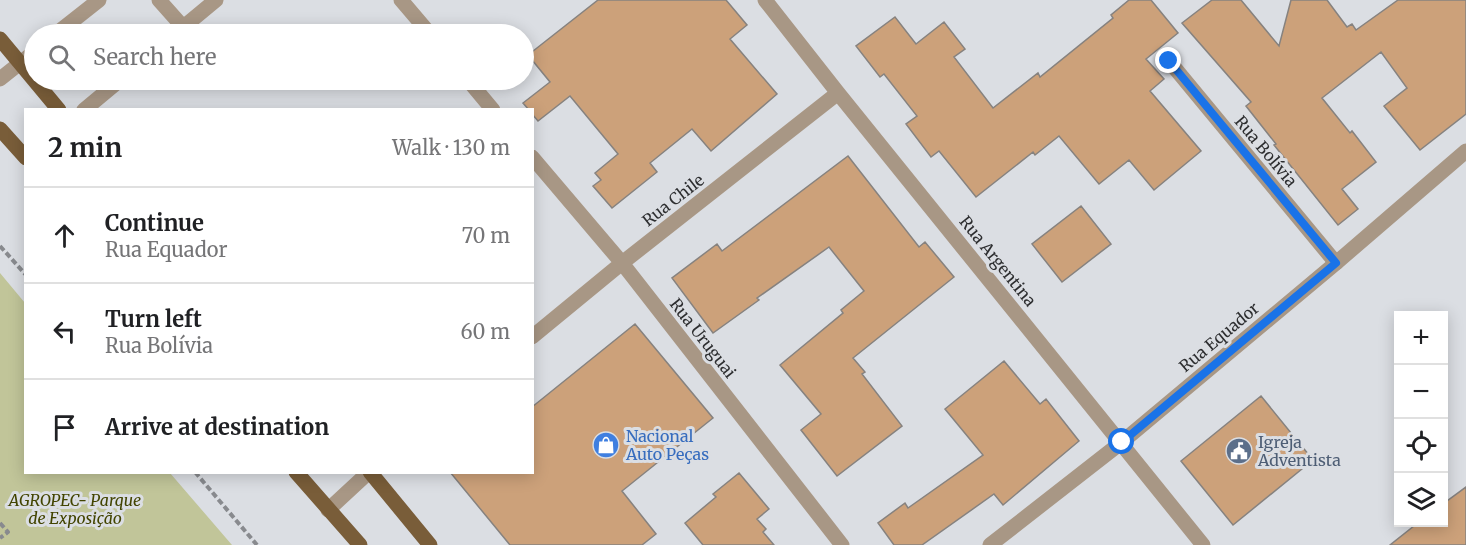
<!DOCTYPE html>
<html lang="en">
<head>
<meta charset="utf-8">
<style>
	body { margin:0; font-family:Merriweather,serif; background:#f2f2f2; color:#202124 }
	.controls { position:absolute; right:18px; bottom:18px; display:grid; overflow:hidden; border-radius:0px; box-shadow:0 3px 15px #0003 }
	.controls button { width:54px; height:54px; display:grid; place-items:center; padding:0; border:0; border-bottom:2px solid #e0e0e0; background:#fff; color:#202124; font:30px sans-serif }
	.stop { position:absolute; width:18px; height:18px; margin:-14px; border:4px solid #1a73e8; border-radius:50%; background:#fff }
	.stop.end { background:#1a73e8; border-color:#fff; box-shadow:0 2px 6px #0008 }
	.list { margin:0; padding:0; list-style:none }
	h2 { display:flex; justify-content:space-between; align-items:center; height:78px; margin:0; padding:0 24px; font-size:26px }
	h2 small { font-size:20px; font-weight:400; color:#757577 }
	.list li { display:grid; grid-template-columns:39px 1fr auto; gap:18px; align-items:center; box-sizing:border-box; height:96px; padding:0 24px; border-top:2px solid #e0e0e0 }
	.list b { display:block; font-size:22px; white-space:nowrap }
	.list p { margin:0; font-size:20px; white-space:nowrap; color:#757577 }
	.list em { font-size:20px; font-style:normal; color:#757577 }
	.icon { flex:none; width:33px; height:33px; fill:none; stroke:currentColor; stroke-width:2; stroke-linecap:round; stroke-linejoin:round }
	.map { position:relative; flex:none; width:1466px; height:545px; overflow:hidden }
	.search { position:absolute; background:#fff; box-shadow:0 3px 15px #0003; left:24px; top:24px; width:510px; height:66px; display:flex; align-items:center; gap:15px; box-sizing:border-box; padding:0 21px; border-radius:33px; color:#757577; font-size:22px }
	.panel { position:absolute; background:#fff; box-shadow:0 3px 15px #0003; left:24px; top:108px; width:510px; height:366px; border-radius:0px }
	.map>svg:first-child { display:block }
	.green { fill:#c1c599 }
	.building { fill:#cca17a; stroke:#86827f; stroke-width:1.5 }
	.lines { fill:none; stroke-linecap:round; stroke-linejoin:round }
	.path { stroke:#888a8e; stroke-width:4; stroke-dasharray:6 3; stroke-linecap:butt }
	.minor { stroke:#a89785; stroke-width:15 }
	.tertiary { stroke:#a89785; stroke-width:15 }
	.primary { stroke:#795d39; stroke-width:15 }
	.route { stroke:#1a73e8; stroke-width:8 }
	.labels { text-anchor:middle; stroke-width:6; stroke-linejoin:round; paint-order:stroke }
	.street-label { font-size:16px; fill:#2d2e30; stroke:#dbdee3 }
	.shop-label { font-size:16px; fill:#366cbe; stroke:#dbdee3; text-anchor:start }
	.service-label { font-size:16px; fill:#4e5e75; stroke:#dbdee3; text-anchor:start }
	.park-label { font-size:16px; font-style:italic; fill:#424400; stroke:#dbdee3 }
</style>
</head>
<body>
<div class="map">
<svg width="1466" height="545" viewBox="0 0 1466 545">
	<rect width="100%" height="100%" fill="#dbdee3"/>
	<path class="green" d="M 0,273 L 25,303 L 26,472 L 170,473 L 232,545 L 0,545 Z"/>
	<path class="building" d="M 598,0 L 726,0 L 747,25 L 730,39 L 777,94 L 711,151 L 692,129 L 650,163 L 657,172 L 612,208 L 593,186 L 601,180 L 595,173 L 618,154 L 570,96 L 538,121 L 532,114 L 532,110 L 529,110 L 523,103 L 550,82 L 528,55 Z
		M 1129,0 L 1151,0 L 1178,33 L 1146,59 L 1164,79 L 1150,91 L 1201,151 L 1154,190 L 1129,160 L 1099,184 L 1059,136 L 1035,155 L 1033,152 L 976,197 L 939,151 L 931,157 L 906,124 L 917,116 L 884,74 L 880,77 L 856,46 L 895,17 L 916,44 L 944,22 L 965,49 L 954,57 L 993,108 L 1038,73 L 1040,77 L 1113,18 L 1111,15 Z
		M 1212,0 L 1241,0 L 1279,46 L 1291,0 L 1327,0 L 1347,27 L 1352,24 L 1356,30 L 1398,0 L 1466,0 L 1466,114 L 1420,150 L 1384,106 L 1407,88 L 1381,52 L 1322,98 L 1350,133 L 1352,131 L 1376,162 L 1342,189 L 1358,209 L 1338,225 L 1274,145 L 1276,144 L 1246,106 L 1251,102 L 1182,23 Z
		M 848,156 L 919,247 L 925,242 L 954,277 L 853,358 L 865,372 L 862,374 L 902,426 L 837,476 L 801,430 L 821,414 L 780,365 L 843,313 L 841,310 L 864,291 L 829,247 L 757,298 L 759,300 L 713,333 L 672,278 L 717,244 L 722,251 Z
		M 1081,206 L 1111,244 L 1062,282 L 1032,244 Z
		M 635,324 L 713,418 L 622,491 L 656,534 L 642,545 L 510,545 L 450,472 L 532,472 L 532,407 Z
		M 1004,361 L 1040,404 L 1046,399 L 1079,441 L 1003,505 L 994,494 L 922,545 L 894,545 L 878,523 L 905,503 L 908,508 L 983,455 L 945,409 Z
		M 1261,396 L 1313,460 L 1233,525 L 1181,461 Z
		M 739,473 L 769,509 L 757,519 L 766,529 L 763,532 L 774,545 L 703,545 L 685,523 L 716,497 L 713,494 Z
		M 1466,487 L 1466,545 L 1390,545 L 1419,522 L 1443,522 L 1443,504 Z"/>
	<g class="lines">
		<path class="path" d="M 0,246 L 26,275
			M 195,472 L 257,545
			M 0,523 L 8,532 L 0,538"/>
		<path class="minor" d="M 159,0 L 183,27
			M 401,0 L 430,34
			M 765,0 L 838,93 L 1203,545
			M 1169,61 L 1336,263
			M 468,80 L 493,110
			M 532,157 L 622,263 L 842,545
			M 532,337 L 622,263 L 838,93
			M 328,510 L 369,472"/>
		<path class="tertiary" d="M 56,34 L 99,0
			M 175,34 L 216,0
			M 0,79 L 34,52
			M 84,110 L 120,80
			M 990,545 L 1122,442 L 1336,263 L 1466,151"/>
		<path class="primary" d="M 0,39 L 59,110
			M 0,129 L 26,158
			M 296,472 L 360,545
			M 370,472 L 430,545"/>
	</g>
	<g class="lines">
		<path class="route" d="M 1122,442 L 1336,263 L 1169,61"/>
	</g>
	<defs>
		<symbol id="shop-disc" viewBox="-11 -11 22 22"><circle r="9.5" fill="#3f7fe0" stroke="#dbdee3"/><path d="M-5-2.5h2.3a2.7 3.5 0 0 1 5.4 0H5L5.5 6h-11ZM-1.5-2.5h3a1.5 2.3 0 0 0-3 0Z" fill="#fff"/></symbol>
		<symbol id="civic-disc" viewBox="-11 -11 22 22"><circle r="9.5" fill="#5c6f8a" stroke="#dbdee3"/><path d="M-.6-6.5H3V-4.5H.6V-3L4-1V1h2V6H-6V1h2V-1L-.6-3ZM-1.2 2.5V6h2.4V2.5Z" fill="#fff"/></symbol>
	</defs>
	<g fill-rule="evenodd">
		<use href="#shop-disc" x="591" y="430" width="30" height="30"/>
		<use href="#civic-disc" x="1224" y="436" width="30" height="30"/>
	</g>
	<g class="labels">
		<g class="street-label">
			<text transform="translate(1266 151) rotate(50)" y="6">Rua Bolívia</text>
			<text transform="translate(673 200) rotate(-38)" y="6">Rua Chile</text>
			<text transform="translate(998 261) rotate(51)" y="6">Rua Argentina</text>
			<text transform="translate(1219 337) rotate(-40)" y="6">Rua Equador</text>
			<text transform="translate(703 338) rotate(52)" y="6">Rua Uruguai</text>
		</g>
		<g class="shop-label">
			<text x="626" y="442">Nacional<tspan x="626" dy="18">Auto Peças</tspan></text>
		</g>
		<g class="service-label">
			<text x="1258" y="448">Igreja<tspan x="1258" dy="18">Adventista</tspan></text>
		</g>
		<g class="park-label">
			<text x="75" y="506">AGROPEC- Parque<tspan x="75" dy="18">de Exposição</tspan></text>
		</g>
	</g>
</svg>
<div class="controls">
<button>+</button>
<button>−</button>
<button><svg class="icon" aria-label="locate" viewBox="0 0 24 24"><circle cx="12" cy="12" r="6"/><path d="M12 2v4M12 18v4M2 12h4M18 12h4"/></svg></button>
<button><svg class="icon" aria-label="layers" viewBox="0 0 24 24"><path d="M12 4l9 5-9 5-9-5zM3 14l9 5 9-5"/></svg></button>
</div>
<div class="stop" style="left:1122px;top:442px"></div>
<div class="stop end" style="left:1169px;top:61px"></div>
<div class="search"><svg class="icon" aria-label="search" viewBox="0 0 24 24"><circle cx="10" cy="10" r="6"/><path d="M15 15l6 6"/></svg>Search here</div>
<section class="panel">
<h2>2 min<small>Walk · 130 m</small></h2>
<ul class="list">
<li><svg class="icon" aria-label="ahead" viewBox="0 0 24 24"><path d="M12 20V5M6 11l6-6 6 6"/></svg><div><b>Continue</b><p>Rua Equador</p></div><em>70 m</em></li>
<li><svg class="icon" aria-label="left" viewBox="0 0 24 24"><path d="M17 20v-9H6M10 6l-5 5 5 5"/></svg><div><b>Turn left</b><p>Rua Bolívia</p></div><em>60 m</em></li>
<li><svg class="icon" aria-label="arrive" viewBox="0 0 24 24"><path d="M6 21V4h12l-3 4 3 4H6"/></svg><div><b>Arrive at destination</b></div></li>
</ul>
</section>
</div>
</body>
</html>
